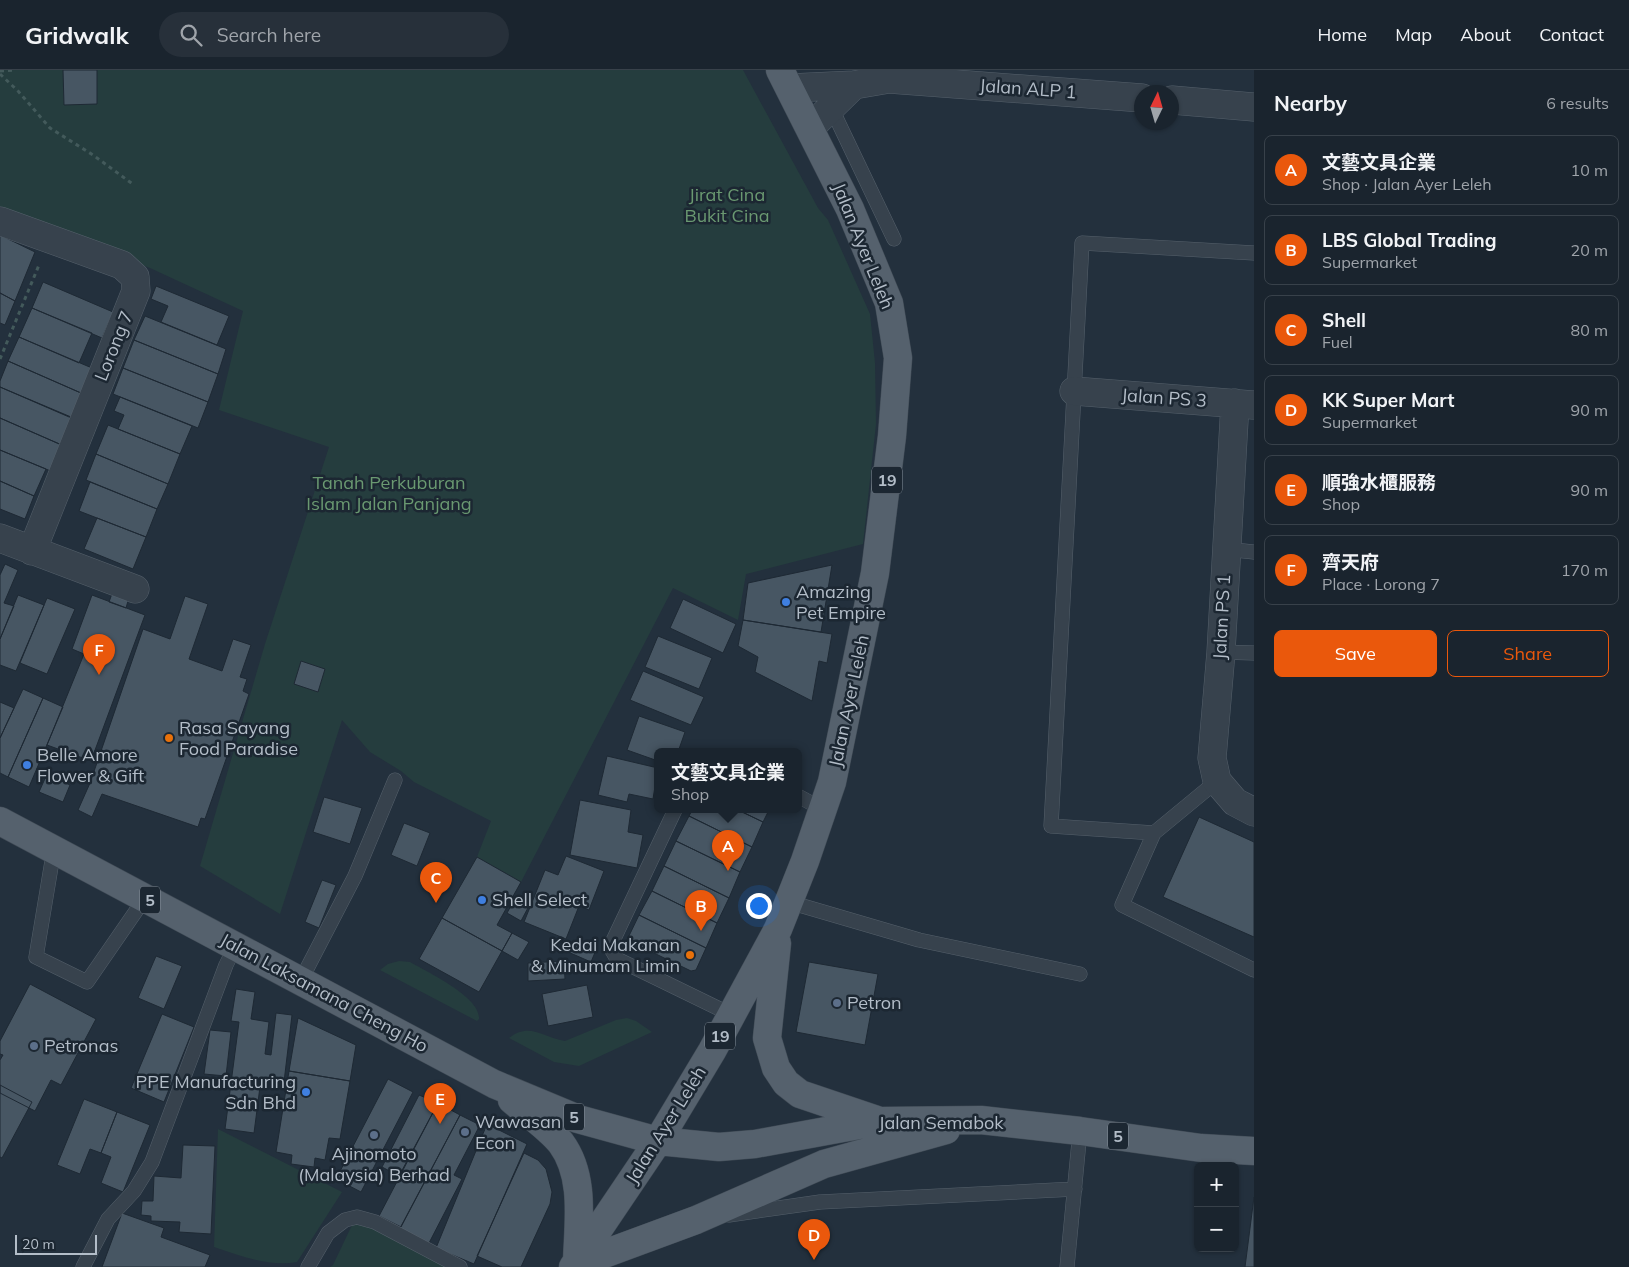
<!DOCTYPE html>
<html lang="en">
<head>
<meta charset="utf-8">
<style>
	body { margin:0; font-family:Mulish,"Noto Sans SC",sans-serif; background:#27303a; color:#f1f3f6 }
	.controls { position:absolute; right:15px; bottom:15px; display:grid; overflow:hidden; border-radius:8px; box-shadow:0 1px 4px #0004 }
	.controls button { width:45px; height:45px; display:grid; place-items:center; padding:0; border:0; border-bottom:1px solid #38414a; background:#1a242e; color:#f1f3f6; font:25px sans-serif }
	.compass { position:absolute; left:1134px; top:15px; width:45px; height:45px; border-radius:50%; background:#1a242e; box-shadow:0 1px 4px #0004; rotate:5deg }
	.scale { position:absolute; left:15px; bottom:12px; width:82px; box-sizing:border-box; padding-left:5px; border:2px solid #b3bdc8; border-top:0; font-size:14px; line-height:18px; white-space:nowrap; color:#b3bdc8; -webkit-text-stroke:4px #1c2732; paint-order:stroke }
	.you { position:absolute; left:758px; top:835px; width:18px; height:18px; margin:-12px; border:4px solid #fff; border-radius:50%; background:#1a73e8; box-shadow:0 0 0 8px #1a73e833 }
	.badge { display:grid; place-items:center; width:32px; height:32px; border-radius:50%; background:#ea580c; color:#fff; font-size:16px; font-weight:700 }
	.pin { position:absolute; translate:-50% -41px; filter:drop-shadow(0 1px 2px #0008) }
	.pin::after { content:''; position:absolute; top:26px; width:18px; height:15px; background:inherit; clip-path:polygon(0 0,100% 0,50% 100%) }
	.popup { position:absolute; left:654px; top:678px; width:148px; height:65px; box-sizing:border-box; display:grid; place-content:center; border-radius:8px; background:#1a242e; filter:drop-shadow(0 1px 4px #0005); font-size:16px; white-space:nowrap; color:#9fa4aa }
	.popup b { font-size:19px; color:#f1f3f6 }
	.popup::after { content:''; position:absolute; left:50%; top:100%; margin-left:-10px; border:10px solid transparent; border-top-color:#1a242e }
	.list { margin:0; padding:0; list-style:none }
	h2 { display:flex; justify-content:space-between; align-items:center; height:65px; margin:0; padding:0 20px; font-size:21px }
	h2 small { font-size:16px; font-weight:400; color:#9fa4aa }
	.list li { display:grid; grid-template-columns:32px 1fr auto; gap:15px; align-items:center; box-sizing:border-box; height:70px; margin:0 10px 10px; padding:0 10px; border:1px solid #38414a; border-radius:8px }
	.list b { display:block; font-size:19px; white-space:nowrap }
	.list p { margin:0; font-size:16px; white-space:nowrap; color:#9fa4aa }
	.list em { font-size:16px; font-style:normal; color:#9fa4aa }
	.actions { display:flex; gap:10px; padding:15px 20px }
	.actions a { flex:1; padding:11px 0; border:1px solid #ea580c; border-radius:8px; text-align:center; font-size:18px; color:#ea580c }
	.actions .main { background:#ea580c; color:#fff }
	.icon { flex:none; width:28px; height:28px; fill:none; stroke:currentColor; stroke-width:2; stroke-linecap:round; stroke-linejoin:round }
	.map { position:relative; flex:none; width:1254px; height:1197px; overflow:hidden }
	header { display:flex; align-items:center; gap:30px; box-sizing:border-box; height:70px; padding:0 25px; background:#1a242e; border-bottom:1px solid #38414a }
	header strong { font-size:24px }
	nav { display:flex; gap:28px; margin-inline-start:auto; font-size:18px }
	.search { width:350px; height:45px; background:#27303a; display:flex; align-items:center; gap:12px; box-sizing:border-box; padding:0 18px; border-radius:28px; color:#9fa4aa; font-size:19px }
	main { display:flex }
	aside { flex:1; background:#1a242e }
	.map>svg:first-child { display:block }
	.green { fill:#253d3e }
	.building { fill:#475663; stroke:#1e2934 }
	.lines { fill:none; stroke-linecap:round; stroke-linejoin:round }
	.service-casing { stroke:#55606b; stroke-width:15 }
	.minor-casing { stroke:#55606b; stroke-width:29 }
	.primary-casing { stroke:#404b56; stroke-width:29 }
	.path { stroke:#435a5b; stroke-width:3; stroke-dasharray:4 4; stroke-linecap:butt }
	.service { stroke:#37424d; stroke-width:14 }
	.minor { stroke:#37424d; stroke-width:28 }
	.primary { stroke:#55616d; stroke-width:28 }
	.shop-dot { fill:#3f7fe0; stroke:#1c2732; stroke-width:2 }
	.food-dot { fill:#e8710a; stroke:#1c2732; stroke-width:2 }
	.service-dot { fill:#5c6f8a; stroke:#1c2732; stroke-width:2 }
	.labels { text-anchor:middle; stroke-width:5; stroke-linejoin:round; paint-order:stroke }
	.shield { fill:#1c2732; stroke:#86909b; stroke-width:1 }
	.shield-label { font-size:16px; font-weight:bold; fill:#b3bdc8 }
	.street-label { font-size:18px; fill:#b3bdc8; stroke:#1c2732 }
	.park-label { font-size:18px; fill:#6a9971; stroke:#1c2732 }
	.poi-label { font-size:18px; fill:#b3bdc8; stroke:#1c2732; text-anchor:start }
</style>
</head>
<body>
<header>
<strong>Gridwalk</strong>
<div class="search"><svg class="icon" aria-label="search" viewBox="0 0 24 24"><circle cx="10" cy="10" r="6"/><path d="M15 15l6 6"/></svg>Search here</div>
<nav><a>Home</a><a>Map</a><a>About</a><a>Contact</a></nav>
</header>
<main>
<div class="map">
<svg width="1254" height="1197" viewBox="0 0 1254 1197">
	<rect width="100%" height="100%" fill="#23303d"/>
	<path class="green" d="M 0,0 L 743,0 L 818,138 L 828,150 L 870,244 L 875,293 L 876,354 L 863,474 L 746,504 L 738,550 L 673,518 L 521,812 L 477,787 L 491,751 L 414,712 L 401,701 L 370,682 L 342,650 L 280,844 L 200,796 L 265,574 L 329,377 L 219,340 L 243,241 L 150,198 L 0,139 Z
		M 399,891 L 410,892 C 427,902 481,927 479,949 L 477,951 L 380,900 L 388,894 Z
		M 627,948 L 636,951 L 652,962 L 579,996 L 554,992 L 509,968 C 530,952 541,967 565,971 L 616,950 Z
		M 218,1059 L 342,1122 L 297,1192 C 269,1197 241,1186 214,1177 Z
		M 360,1150 L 448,1197 L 330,1197 L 333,1195 L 353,1153 Z"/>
	<path class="building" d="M 63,0 L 97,0 L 97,34 L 64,35 Z
		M 0,165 L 35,182 L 15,231 L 0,223 Z
		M 43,212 L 113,242 L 102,268 L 32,238 Z
		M 156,216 L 229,246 L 217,275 L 161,252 L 168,236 L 151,229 Z
		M 0,223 L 15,231 L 5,255 L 0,253 Z
		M 32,238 L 92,263 L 79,293 L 19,267 Z
		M 145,246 L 226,279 L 218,304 L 134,270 Z
		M 19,267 L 92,298 L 81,323 L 8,291 Z
		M 134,270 L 218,304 L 208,332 L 123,298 Z
		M 8,291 L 81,323 L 71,347 L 0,317 L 0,311 Z
		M 123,298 L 208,332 L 198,358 L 113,324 Z
		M 0,317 L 76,350 L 64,376 L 0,348 Z
		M 120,327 L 192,356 L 180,384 L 118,359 L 124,345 L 114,341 Z
		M 0,348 L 64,376 L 53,402 L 0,380 Z
		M 108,355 L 180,384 L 168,414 L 96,384 Z
		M 0,380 L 46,399 L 34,426 L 0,411 Z
		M 96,384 L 168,414 L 157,439 L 86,410 Z
		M 0,411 L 34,426 L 25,449 L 0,439 Z
		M 90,412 L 157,439 L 146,467 L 79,441 Z
		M 97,448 L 146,467 L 133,499 L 84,479 Z
		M 5,494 L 18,500 L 4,533 L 14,536 L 0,569 L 0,505 Z
		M 832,495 L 821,562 L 743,550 L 748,513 Z
		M 114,518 L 130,524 L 126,538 L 109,532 Z
		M 18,525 L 44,535 L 16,601 L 0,595 L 0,569 Z
		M 92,525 L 145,545 L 91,691 L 47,675 L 84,584 L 72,579 Z
		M 185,526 L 208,534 L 189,589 L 222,601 L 233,569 L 251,575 L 240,607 L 247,609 L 243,621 L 249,624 L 205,749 L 201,748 L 198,757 L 102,724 L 92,747 L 78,740 L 90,713 L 143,559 L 170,569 Z
		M 47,528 L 75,539 L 47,604 L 20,593 Z
		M 683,529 L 736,554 L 723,583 L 670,558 Z
		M 743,550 L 832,564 L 827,593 L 819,591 L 812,631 L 755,602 L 758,587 L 738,576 Z
		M 658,566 L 712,588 L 699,619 L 645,597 Z
		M 301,591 L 325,599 L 318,622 L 294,614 Z
		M 643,601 L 704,627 L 691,655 L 630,630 Z
		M 23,619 L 43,628 L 8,707 L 0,703 L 0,668 Z
		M 43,628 L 63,637 L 29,717 L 8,707 Z
		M 0,632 L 14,638 L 0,668 Z
		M 639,646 L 685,662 L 678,682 L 658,682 L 658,691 L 627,680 Z
		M 607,686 L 658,698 L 653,729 L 629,724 L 627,732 L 598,725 Z
		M 47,704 L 70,715 L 63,732 L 39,722 Z
		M 324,727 L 362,738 L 350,774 L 313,762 Z
		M 580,730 L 631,740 L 628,762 L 643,765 L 637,798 L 570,785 Z
		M 692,740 L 738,740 L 763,752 L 752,777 L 689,746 Z
		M 738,740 L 769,740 L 763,752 Z
		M 689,746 L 752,777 L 740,802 L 676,771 Z
		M 1199,747 L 1254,772 L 1254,867 L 1163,827 Z
		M 404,753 L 430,763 L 417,796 L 391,785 Z
		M 676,771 L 740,802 L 729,828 L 664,796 Z
		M 566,786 L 604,801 L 589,840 L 579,836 L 566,869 L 524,852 L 545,800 L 558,805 Z
		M 477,787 L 521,812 L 497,855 L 512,863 L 502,881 L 442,848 Z
		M 664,796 L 729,828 L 717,853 L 652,821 Z
		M 322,810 L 336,815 L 319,858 L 305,852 Z
		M 652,821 L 717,853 L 706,878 L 639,845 Z
		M 516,827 L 530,834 L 521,851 L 507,843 Z
		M 639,845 L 706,878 L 696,900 L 691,901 L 627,870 Z
		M 442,848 L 502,881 L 479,922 L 419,889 Z
		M 512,863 L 529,872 L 518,890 L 502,881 Z
		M 573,870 L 596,880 L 591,892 L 568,882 Z
		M 156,886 L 182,896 L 164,939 L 138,928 Z
		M 564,891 L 565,909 L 528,911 L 528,893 Z
		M 809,892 L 878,904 L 865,975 L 796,962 Z
		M 30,914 L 96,949 L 61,1015 L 51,1010 L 35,1041 L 0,1023 L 0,990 L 3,985 L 0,984 L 0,971 Z
		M 587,915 L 593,947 L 548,956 L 542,924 Z
		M 236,919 L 255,922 L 251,949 L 269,952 L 265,984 L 271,985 L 276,943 L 292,945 L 284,1012 L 261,1009 L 254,1063 L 225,1059 L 239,952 L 231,951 Z
		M 162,944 L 194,957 L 164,1032 L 131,1018 Z
		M 298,948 L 356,975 L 350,1011 L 289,1001 Z
		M 210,960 L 231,962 L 226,1006 L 204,1004 Z
		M 289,1001 L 350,1011 L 340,1069 L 329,1068 L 325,1090 L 315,1088 L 314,1097 L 291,1094 L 292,1085 L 276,1082 Z
		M 388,1009 L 413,1022 L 361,1122 L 336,1109 Z
		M 0,1015 L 32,1032 L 2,1088 L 0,1087 Z
		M 419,1025 L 438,1033 L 399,1106 L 382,1097 Z
		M 84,1029 L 117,1042 L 101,1083 L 90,1079 L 80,1104 L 57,1095 Z
		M 438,1033 L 460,1045 L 401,1157 L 379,1146 Z
		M 117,1042 L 150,1055 L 123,1122 L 101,1113 L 111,1087 L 101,1083 Z
		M 460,1045 L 480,1055 L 454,1105 L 462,1109 L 428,1175 L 399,1160 Z
		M 487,1054 L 527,1074 L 474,1194 L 436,1178 Z
		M 183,1075 L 215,1076 L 211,1164 L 179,1162 L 180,1152 L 151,1151 L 151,1146 L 141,1145 L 142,1131 L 153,1131 L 154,1106 L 181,1108 Z
		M 524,1083 L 538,1090 L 546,1099 L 552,1122 L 550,1134 L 521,1197 L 502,1197 L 477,1186 Z
		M 1254,1127 L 1254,1197 L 1245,1197 Z
		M 122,1143 L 164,1158 L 161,1167 L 210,1185 L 205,1197 L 102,1197 Z"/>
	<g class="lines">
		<defs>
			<path id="service" d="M 829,33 L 894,169
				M 1225,479 L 1254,482
				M 1221,582 L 1254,583
				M 1217,711 L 1154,763 L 1122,835 L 1254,900
				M 798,726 L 822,739
				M 675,740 L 610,877 L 617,889 L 732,945
				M 1154,763 L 1051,756 L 1082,173 L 1254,183
				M 54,779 L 36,887 L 87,912 L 145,828
				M 789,832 L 919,870 L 1080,904
				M 301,910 L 355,806 L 395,710
				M 729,1145 L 820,1132 L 1075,1119
				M 83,1197 L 108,1149 L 134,1121 L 152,1092 L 226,895 L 236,875
				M 308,1197 L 328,1163 L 345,1150 L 357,1147 L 375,1152 L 460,1197
				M 1067,1197 L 1080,1061"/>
			<path id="minor" d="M 790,18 L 854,15 L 889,9 L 1142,28
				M 1172,30 L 1254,37
				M 810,58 L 854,15
				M 0,151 L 122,195 L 135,207 L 136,221 L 32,481
				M 1074,321 L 1253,335
				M 1235,333 L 1221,582 L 1212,688 L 1217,711 L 1235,732 L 1254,742
				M 0,468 L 135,519"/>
			<path id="primary" d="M 0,751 L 494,1014 L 578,1049 L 658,1071 L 719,1077 L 755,1074 L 881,1051 L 981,1050 L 1080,1061 L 1201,1078 L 1254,1081
				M 777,873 L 767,968 L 776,998 L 786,1013 L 800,1024 L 877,1050
				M 512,1030 C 527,1043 548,1057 561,1073 C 586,1107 578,1153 577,1193
				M 577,1194 L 696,1150 L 824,1094 L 946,1060
				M 573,1197 L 658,1071 L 712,981 L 778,859 L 805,791 L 832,712 L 875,503 L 892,366 L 898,288 L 889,233 L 850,139 L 780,0"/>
		</defs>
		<use href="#service" class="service-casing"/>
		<use href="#minor" class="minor-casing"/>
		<use href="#primary" class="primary-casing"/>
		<path class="path" d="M 0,1 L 16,0
			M 0,4 L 18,21 L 50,58 L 93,85 L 134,115
			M 0,289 L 39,195"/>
		<use href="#service" class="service"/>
		<use href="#minor" class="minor"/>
		<use href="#primary" class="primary"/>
	</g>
	<g class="shop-dot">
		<circle cx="786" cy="532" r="5"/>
		<circle cx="27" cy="695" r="5"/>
		<circle cx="482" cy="830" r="5"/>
		<circle cx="306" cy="1022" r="5"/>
	</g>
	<g class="food-dot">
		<circle cx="169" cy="668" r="5"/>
		<circle cx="690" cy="885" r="5"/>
	</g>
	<g class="service-dot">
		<circle cx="837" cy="933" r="5"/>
		<circle cx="34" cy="976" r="5"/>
		<circle cx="465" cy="1062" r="5"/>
		<circle cx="374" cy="1065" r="5"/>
	</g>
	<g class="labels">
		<g class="shield">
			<rect x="872" y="396.5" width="30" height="27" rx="4"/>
			<rect x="140" y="816.5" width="20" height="27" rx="4"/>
			<rect x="705" y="952.5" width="30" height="27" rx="4"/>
			<rect x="564" y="1033.5" width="20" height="27" rx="4"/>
			<rect x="1108" y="1052.5" width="20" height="27" rx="4"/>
		</g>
		<g class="shield-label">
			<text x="887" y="416">19</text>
			<text x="150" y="836">5</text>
			<text x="720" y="972">19</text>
			<text x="574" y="1053">5</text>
			<text x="1118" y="1072">5</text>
		</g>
		<g class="street-label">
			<text transform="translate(1028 19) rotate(4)" y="6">Jalan ALP 1</text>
			<text transform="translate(863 176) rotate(68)" y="6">Jalan Ayer Leleh</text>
			<text transform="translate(114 276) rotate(-68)" y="6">Lorong 7</text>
			<text transform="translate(1164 328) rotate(4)" y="6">Jalan PS 3</text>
			<text transform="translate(1222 547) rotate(-87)" y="6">Jalan PS 1</text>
			<text transform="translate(849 631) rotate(-78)" y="6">Jalan Ayer Leleh</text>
			<text transform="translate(324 923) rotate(28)" y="6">Jalan Laksamana Cheng Ho</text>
			<text x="941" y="1059">Jalan Semabok</text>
			<text transform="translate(666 1055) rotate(-58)" y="6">Jalan Ayer Leleh</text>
		</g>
		<g class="park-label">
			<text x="727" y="131">Jirat Cina<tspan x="727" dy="21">Bukit Cina</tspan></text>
			<text x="389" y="419">Tanah Perkuburan<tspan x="389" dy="21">Islam Jalan Panjang</tspan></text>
		</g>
		<g class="poi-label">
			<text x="796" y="528">Amazing<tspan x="796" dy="21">Pet Empire</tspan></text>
			<text x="179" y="664">Rasa Sayang<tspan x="179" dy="21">Food Paradise</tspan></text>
			<text x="37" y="691">Belle Amore<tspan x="37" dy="21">Flower &amp; Gift</tspan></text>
			<text x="492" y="836">Shell Select</text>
			<text x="680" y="881" text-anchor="end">Kedai Makanan<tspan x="680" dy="21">&amp; Minumam Limin</tspan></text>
			<text x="847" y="939">Petron</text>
			<text x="44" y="982">Petronas</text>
			<text x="296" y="1018" text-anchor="end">PPE Manufacturing<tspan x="296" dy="21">Sdn Bhd</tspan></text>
			<text x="475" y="1058">Wawasan<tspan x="475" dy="21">Econ</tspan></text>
			<text x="374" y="1090" text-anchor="middle">Ajinomoto<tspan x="374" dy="21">(Malaysia) Berhad</tspan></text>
		</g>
	</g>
</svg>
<div class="controls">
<button>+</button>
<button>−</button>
</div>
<svg class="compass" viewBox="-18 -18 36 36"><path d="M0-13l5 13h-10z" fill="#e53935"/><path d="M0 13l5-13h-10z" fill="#9fa4aa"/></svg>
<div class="scale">20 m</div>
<div class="you"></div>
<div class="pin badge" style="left:728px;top:801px">A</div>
<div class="popup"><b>文藝文具企業</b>Shop</div>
<div class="pin badge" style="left:701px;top:861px">B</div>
<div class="pin badge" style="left:436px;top:833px">C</div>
<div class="pin badge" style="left:814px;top:1190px">D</div>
<div class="pin badge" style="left:440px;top:1054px">E</div>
<div class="pin badge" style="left:99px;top:605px">F</div>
</div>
<aside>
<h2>Nearby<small>6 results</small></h2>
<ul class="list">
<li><span class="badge">A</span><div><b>文藝文具企業</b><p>Shop · Jalan Ayer Leleh</p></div><em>10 m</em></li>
<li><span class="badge">B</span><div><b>LBS Global Trading</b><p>Supermarket</p></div><em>20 m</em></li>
<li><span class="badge">C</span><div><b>Shell</b><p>Fuel</p></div><em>80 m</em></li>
<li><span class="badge">D</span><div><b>KK Super Mart</b><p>Supermarket</p></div><em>90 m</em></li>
<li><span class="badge">E</span><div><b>順強水櫃服務</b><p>Shop</p></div><em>90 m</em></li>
<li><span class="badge">F</span><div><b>齊天府</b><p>Place · Lorong 7</p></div><em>170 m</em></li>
</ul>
<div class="actions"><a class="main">Save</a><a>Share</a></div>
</aside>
</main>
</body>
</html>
